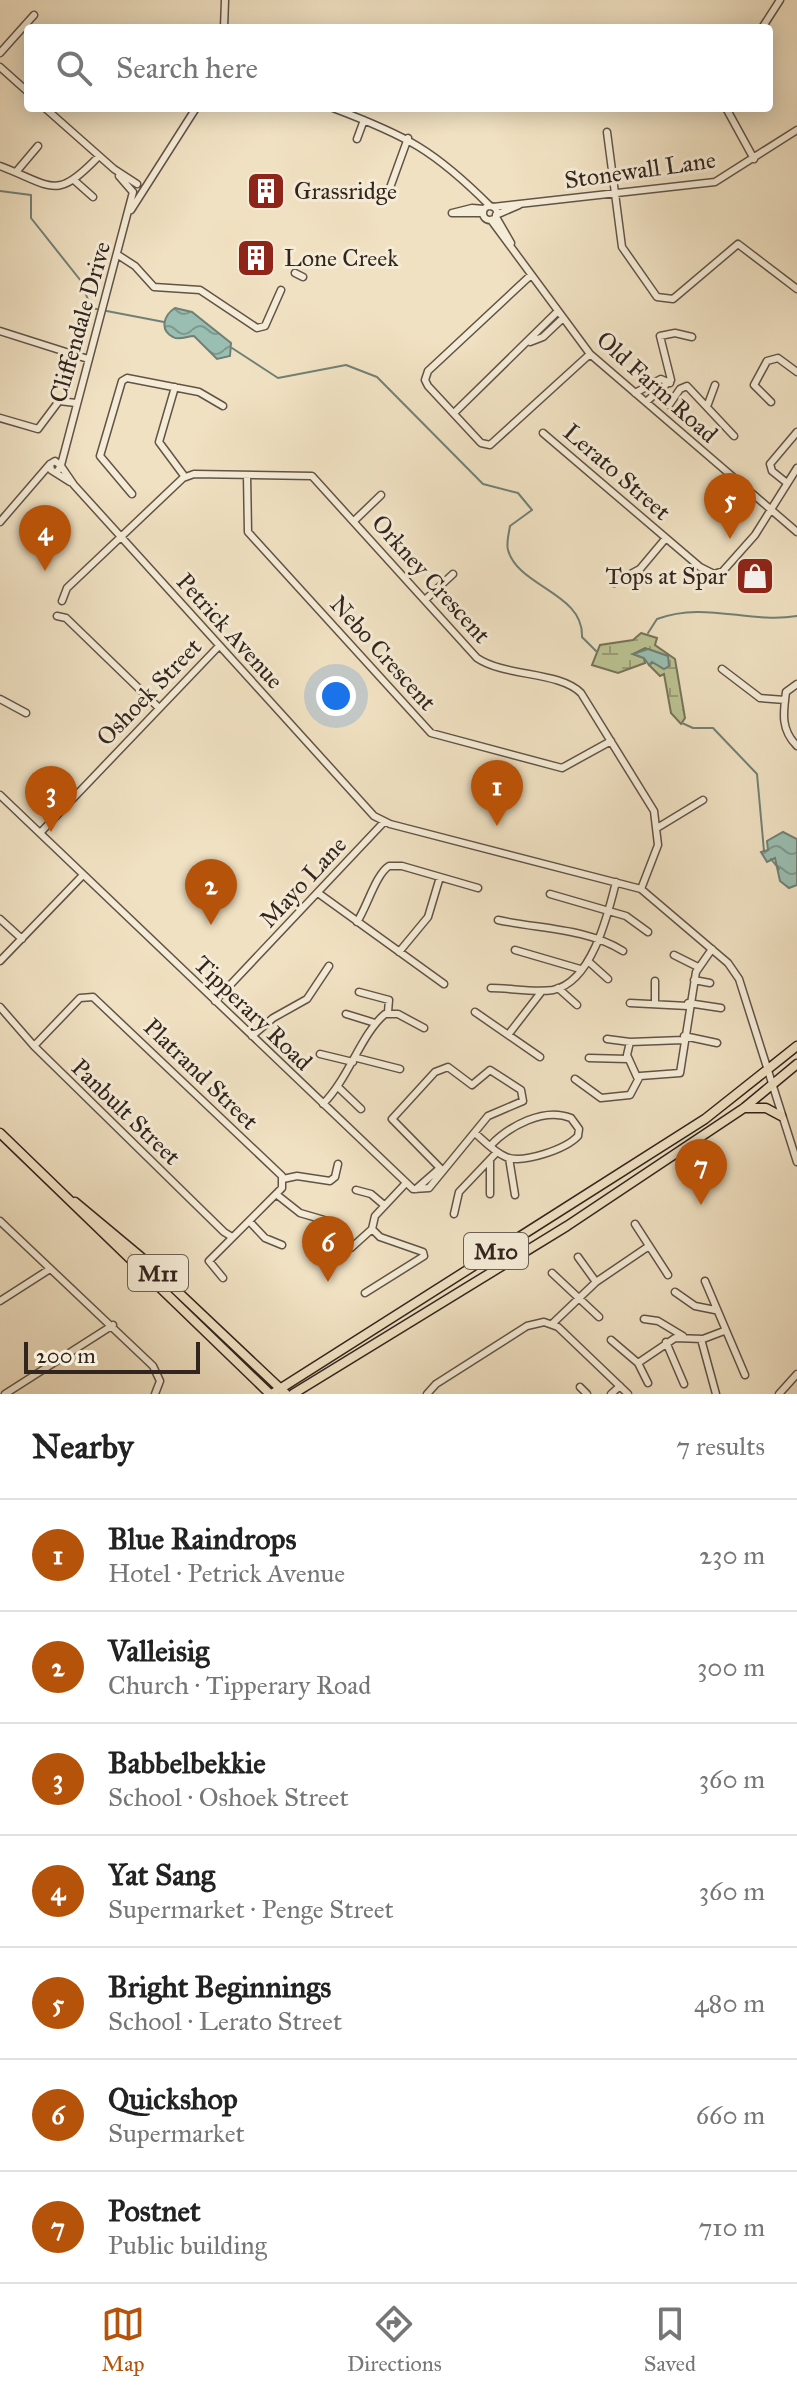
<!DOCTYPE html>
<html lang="en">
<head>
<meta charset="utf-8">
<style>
	body { margin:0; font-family:"IM FELL Great Primer",serif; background:#f2f2f2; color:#222 }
	.scale { position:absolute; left:24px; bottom:20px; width:176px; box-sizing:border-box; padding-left:8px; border:4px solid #32241e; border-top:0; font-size:22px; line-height:28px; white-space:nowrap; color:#32241e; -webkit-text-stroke:6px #f5ecd7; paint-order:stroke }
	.you { position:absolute; left:336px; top:696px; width:28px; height:28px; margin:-20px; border:6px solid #fff; border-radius:50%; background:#1a73e8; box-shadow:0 0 0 12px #1a73e833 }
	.badge { display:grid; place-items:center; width:52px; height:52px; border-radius:50%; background:#b45309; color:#fff; font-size:26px; font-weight:700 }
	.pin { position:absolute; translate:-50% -66px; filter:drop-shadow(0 2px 4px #0008) }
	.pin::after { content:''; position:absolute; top:42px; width:28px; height:24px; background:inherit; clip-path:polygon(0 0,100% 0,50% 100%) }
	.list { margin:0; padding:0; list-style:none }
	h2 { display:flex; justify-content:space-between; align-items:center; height:104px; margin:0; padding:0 32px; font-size:34px }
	h2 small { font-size:26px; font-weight:400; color:#767676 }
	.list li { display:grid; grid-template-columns:52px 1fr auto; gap:24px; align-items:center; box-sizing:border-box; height:112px; padding:0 32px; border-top:2px solid #e0e0e0 }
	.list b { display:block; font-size:30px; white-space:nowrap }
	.list p { margin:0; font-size:26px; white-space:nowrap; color:#767676 }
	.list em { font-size:26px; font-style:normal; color:#767676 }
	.icon { flex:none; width:44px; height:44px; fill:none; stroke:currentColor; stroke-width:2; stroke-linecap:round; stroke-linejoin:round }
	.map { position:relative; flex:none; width:797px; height:1394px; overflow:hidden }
	.search { position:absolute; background:#fff; box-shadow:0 4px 20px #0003; left:24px; right:24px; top:24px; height:88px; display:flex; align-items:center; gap:20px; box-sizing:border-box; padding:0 28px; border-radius:8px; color:#767676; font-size:30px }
	.sheet { height:888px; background:#fff }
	nav { display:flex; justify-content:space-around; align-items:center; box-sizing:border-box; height:112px; border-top:2px solid #e0e0e0; background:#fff; font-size:22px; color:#767676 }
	nav a { display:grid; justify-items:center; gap:4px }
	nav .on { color:#b45309 }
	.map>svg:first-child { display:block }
	.wetland { fill:url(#wetland-marsh); stroke:#767358; stroke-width:2 }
	.water { fill:url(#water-waves); stroke:#708076; stroke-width:2 }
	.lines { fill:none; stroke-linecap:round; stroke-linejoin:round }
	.stream { stroke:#708076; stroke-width:2 }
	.minor-casing { stroke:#625347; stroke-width:9 }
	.major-casing { stroke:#32241e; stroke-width:11 }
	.minor { stroke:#f5ecd7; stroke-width:6 }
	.major { stroke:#f0e1c2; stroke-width:8 }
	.labels { text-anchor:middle; stroke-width:6; stroke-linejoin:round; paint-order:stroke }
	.shield { fill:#f5ecd7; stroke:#6c6056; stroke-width:2 }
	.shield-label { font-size:22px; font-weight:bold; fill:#32241e }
	.street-label { font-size:24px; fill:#32241e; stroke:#f5ecd7 }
	.poi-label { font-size:24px; fill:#32241e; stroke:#f5ecd7; text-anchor:start }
</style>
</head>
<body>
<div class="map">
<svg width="797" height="1394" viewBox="0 0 797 1394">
	<defs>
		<pattern id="wetland-marsh" width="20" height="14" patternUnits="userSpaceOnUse" patternTransform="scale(2)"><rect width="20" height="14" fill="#bbc292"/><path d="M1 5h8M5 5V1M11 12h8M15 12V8" fill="none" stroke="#999d77"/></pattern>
		<pattern id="water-waves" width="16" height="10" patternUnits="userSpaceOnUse" patternTransform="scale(2)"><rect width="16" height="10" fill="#9abeb1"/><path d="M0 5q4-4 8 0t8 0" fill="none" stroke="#7e9a8f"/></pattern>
	</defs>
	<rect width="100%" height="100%" fill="#f0e1c2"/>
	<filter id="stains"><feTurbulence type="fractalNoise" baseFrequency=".0025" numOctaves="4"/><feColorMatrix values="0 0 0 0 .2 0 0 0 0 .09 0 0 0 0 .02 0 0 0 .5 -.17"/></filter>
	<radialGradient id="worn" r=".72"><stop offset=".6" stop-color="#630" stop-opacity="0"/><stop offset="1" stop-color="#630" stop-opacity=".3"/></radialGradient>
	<path class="wetland" d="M 641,633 L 657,638 L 655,645 L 675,659 L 685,718 L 681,724 L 671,713 L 664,674 L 660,676 L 649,665 L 654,662 L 662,668 L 668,656 L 645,648 L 633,654 L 644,658 L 645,663 L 618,673 L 592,665 L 600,645 L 633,640 Z"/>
	<path class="water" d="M 175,308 L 192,312 L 231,343 L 230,356 L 217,359 L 194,336 C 187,336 179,341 173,337 C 159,330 164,315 175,308 Z
		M 648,649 L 668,656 L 669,666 L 664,669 L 652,662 L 649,665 L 644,658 L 633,654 Z
		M 783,832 L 797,839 L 797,885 L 789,888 L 780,881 L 775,858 L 767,862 L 761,852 L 768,850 L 767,841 Z"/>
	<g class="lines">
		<path class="stream" d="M 0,191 L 31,195 L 31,218 L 81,281 L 91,308 L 164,322
			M 232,348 L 278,378 L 346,365 L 377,377 L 483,484 L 518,493 L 532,510 L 510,526 C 509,533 506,543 508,550 C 518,587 584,593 582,637 L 597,652
			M 648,633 L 657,619 C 705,601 749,624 797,616
			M 682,723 L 693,728 L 713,728 L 757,774 L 764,851
			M 771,859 L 779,869"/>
		<defs>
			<path id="minor" d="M 224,28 L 225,0
				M 762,28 L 780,0
				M 0,53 L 34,15
				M 0,67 L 28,92
				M 45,108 L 114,169 L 137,184
				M 333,108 C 407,136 434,150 490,206
				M 726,108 L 754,159
				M 607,132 L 622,247 L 657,297 L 673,299 L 738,244 L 797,289
				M 357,139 L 364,120
				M 0,166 C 53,186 55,202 99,156
				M 16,172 L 38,146
				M 119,176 L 132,191
				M 75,181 L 93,197
				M 387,196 L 408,138
				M483 213a7 7 0 1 1 14 0a7 7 0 1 1-14 0Z
				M 493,207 L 715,182 L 797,130
				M 131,210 L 196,108
				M 452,213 L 472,208 L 484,209
				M 452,213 L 483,213
				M 496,215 L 519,205
				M 496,217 L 511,243
				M 491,220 L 590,354 L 797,532
				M 118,255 L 135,266 L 154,287 L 200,290 L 257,328 L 265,326 L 281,290
				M 295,273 L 303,277
				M 531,275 L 428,371 L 425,380 L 428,386 L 481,443 L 490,445 L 590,354
				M 0,331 L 88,359
				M 530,342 L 543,337 L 562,319
				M 175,387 L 159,442 L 185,477
				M 635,393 L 661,379 L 670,383
				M 646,402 L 671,380 L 660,336 L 675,333 L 692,337
				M 771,402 L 754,385 L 767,361 L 778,358 L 797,372
				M 708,404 L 715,385
				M 669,405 L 680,389 L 687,386 L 734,436
				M 454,413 L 557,312
				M 0,418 L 38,429 L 59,401 L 76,403
				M 543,433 L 700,567 L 714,574 L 723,571 L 755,535 L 797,468
				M 61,465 L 133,192
				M 61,466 L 74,485 L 374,816 L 390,824 L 641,889 L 728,963 L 739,979 L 797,1162
				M 56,473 L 61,466 L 55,461 L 50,464 L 51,470 L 70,482
				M 247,475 L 248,532 L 431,733 L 562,768 L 611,741
				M 787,483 L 772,471 L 770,464 L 797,432
				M 132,494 L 100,456 L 122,381 L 127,378 L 199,392 L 223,406
				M 354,521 L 381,495
				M 0,522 L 50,464
				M 614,583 L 640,569 L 666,538
				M 425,600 L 453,574
				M 62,601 L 67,588 L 183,478 L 194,474 L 312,476 L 477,658 C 505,677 559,671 581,693 L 654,811 L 658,845 L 641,889
				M 57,616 L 66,618 L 159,708
				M 722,669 L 760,698 L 785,700
				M 797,684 L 786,692 C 783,714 781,730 797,746
				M 0,699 L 26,713
				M 0,795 L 413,1189 L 429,1188 L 488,1116 L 523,1101 L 521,1090 L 490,1070 L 472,1085 L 448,1067 L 435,1072 L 392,1119 L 443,1171
				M 657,828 L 703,800
				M 40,833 L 219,646
				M 318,893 L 444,984
				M 550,894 L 626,916 L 648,932
				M 0,919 L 22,939
				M 498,920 C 539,929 586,928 623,951
				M 357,922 C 367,907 376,874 389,866 L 402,866 L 478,888
				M 515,950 L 580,969
				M 399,952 L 428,917 L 440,877
				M 674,955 L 698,967
				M 0,961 L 83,875
				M 588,961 L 608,979
				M 694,980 L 710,983
				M 491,988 C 511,988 534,993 553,990 C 592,982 608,914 616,882
				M 558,988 L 577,1005
				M 359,992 L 389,1000 L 388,1012
				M 215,1001 L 384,822
				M 630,1003 L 688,1006
				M 688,1003 L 721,1008
				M 655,1004 L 655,981
				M 0,1007 L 34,1046 L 224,1232 L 232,1237
				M 475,1012 L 540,1057
				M 346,1014 L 375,1023
				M 508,1035 L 542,991
				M 252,1036 L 273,1018 L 307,999 L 329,966
				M 684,1036 L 717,1043
				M 607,1039 L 630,1042
				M 34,1046 L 80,998 L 93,997 L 282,1176 L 282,1188 L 209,1261 L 223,1278
				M 320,1054 L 353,1062
				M 357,1058 L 400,1069
				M 589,1058 L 628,1059
				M 637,1077 L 627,1055 L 630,1042 L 683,1040
				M 575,1079 L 601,1098 L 630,1095 L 640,1076 L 680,1073 L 696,972 L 712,949
				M 338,1087 L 361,1109
				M 323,1104 C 349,1078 361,1034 385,1014 L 398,1014 L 424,1028
				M 475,1133 C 484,1141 494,1152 506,1157 C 523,1164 566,1149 578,1136 L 579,1129 L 571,1118 C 544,1107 509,1126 490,1146
				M 509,1158 L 515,1195
				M 490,1162 L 490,1194
				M 283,1179 L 297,1176 L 330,1181 L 335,1177 L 338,1164
				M 416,1189 L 440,1168
				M 356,1190 L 371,1194 L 384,1205
				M 276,1194 L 300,1213 L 324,1220
				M 454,1214 L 459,1192 L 497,1152
				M 0,1221 L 153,1366 L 160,1381 L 155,1394
				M 250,1222 L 265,1238 L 282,1245
				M 635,1224 L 668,1275
				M 325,1252 L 351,1248 L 372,1229
				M 578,1257 L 596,1282
				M 552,1273 L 599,1317
				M 705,1281 L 745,1375
				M 675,1292 L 695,1306 L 715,1310
				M 365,1293 L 424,1256 L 423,1252 L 380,1237 L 372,1229 L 375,1216 L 406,1183
				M 0,1301 L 50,1269
				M 644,1319 L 658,1321 L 683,1336
				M 552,1324 L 596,1282 L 649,1246
				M 701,1339 L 716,1394
				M 611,1340 L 638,1363 L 648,1383
				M 666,1342 L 684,1384
				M 638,1363 L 675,1338 L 703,1339 L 724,1331
				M 580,1387 L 587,1394
				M 5,1394 L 113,1325
				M 427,1394 L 436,1384 L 527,1326 L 544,1322 L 558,1327 L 628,1394
				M 611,1394 L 620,1386
				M 779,1394 L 797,1374"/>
			<path id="major" d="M 744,1108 L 766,1108 L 781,1116
				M 0,1133 L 270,1394
				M 75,1202 L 141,1257 L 286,1394
				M 272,1394 L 705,1119 L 797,1046
				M 293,1394 L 567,1226 L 744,1108 L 797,1064"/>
		</defs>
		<use href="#minor" class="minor-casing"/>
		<use href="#major" class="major-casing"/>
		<use href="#minor" class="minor"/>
		<use href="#major" class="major"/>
	</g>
	<defs>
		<symbol id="building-square" viewBox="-11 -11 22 22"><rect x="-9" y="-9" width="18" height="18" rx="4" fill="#8f2418" stroke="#f5ecd7"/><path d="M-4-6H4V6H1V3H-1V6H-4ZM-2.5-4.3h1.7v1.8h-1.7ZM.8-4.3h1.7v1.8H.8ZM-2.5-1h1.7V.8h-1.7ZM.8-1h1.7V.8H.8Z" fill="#fff"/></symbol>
		<symbol id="shop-square" viewBox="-11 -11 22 22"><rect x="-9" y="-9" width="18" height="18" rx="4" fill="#8f2418" stroke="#f5ecd7"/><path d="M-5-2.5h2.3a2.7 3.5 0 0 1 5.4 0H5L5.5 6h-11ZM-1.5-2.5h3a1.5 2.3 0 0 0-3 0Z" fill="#fff"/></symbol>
	</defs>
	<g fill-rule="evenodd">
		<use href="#building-square" x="244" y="169" width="44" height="44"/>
		<use href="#building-square" x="234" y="236" width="44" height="44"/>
		<use href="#shop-square" x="733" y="554" width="44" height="44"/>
	</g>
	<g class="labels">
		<g class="shield">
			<rect x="464" y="1233" width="64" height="36" rx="6"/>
			<rect x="128" y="1255" width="60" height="36" rx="6"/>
		</g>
		<g class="shield-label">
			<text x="496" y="1259">M10</text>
			<text x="158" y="1281">M11</text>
		</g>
		<g class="street-label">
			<text transform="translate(640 170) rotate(-8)" y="8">Stonewall Lane</text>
			<text transform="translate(80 322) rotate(-74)" y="8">Cliffendale Drive</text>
			<text transform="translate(657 387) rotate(42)" y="8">Old Farm Road</text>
			<text transform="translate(617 472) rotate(41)" y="8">Lerato Street</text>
			<text transform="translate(431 579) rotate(48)" y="8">Orkney Crescent</text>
			<text transform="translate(230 631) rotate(48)" y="8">Petrick Avenue</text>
			<text transform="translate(383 653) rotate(48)" y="8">Nebo Crescent</text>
			<text transform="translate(149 692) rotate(-46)" y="8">Oshoek Street</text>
			<text transform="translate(303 882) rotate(-47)" y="8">Mayo Lane</text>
			<text transform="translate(253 1013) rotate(44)" y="8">Tipperary Road</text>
			<text transform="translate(201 1074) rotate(44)" y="8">Platrand Street</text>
			<text transform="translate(126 1112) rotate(44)" y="8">Panbult Street</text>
		</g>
		<g class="poi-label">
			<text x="294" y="199">Grassridge</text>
			<text x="284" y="266">Lone Creek</text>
			<text x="727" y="584" text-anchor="end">Tops at Spar</text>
		</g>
	</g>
	<rect width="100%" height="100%" filter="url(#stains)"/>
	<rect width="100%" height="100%" fill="url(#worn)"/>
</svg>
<div class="scale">200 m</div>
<div class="you"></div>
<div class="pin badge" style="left:497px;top:826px">1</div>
<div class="pin badge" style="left:211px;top:925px">2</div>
<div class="pin badge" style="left:51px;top:832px">3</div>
<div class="pin badge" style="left:45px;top:571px">4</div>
<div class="pin badge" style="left:730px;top:539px">5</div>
<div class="pin badge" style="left:328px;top:1282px">6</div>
<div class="pin badge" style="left:701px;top:1205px">7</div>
<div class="search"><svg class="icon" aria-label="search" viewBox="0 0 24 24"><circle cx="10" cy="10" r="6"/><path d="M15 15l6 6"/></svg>Search here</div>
</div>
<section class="sheet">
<h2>Nearby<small>7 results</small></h2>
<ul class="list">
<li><span class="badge">1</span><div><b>Blue Raindrops</b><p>Hotel · Petrick Avenue</p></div><em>230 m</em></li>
<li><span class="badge">2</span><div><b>Valleisig</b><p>Church · Tipperary Road</p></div><em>300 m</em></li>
<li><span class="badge">3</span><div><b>Babbelbekkie</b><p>School · Oshoek Street</p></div><em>360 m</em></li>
<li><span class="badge">4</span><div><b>Yat Sang</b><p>Supermarket · Penge Street</p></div><em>360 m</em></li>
<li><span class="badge">5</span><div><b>Bright Beginnings</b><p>School · Lerato Street</p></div><em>480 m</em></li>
<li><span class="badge">6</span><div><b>Quickshop</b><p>Supermarket</p></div><em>660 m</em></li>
<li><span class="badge">7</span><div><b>Postnet</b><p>Public building</p></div><em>710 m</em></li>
</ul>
</section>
<nav>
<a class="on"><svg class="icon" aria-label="map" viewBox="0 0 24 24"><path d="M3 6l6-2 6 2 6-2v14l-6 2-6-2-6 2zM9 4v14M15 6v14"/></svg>Map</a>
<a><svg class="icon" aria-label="directions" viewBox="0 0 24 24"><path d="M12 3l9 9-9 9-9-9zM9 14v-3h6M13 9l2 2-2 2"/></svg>Directions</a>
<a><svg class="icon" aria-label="saved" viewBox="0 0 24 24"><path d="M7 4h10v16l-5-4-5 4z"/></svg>Saved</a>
</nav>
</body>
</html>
